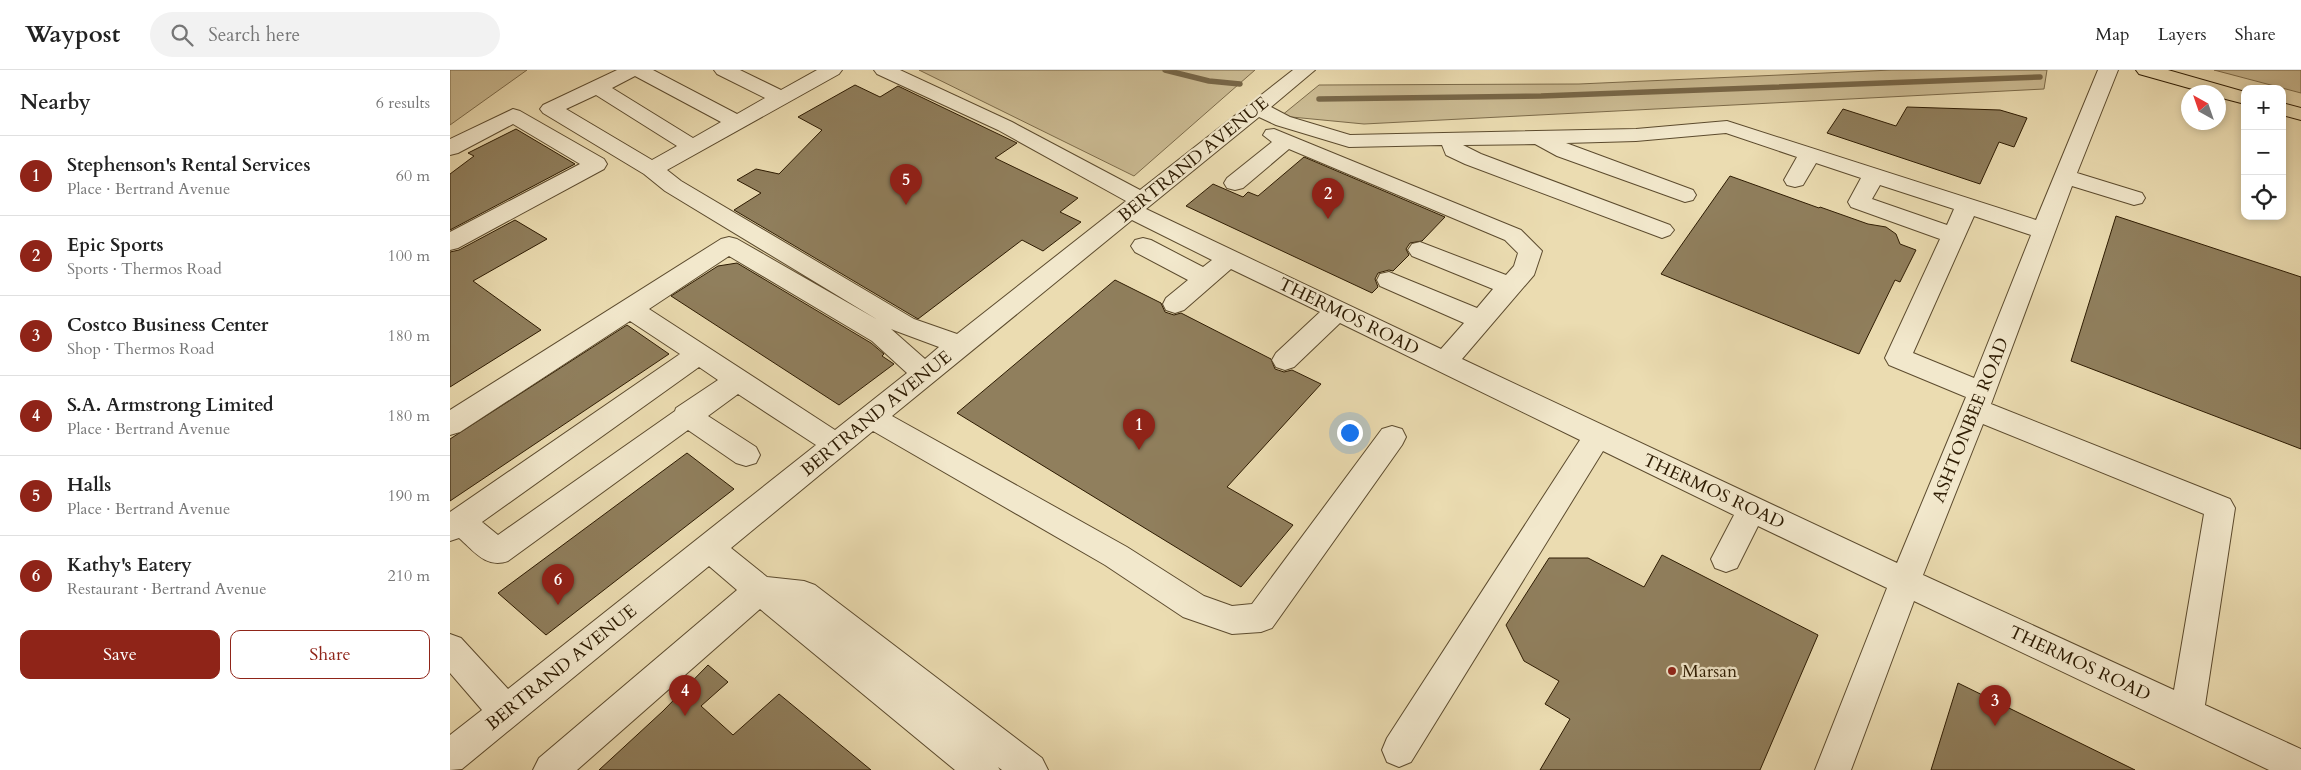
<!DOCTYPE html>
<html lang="en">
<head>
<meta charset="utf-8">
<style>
	body { margin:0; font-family:Cardo,serif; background:#f2f2f2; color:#222 }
	.controls { position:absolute; right:15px; top:15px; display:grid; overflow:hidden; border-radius:10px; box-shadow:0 2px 8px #0003 }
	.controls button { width:45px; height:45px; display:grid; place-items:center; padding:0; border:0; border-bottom:1px solid #e0e0e0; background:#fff; color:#222; font:25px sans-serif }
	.compass { position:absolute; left:1731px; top:15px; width:45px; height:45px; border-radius:50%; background:#fff; box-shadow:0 2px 8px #0003; rotate:320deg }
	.you { position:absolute; left:899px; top:362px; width:18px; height:18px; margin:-12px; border:4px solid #fff; border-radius:50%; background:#1a73e8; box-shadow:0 0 0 8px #1a73e833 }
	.badge { display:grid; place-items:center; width:32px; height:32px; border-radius:50%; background:#8f2418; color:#fff; font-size:16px; font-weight:700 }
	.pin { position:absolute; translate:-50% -41px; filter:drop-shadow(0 1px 2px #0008) }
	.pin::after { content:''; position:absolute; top:26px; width:18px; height:15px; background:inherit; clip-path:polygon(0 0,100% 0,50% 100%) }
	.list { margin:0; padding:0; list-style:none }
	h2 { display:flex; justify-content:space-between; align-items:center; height:65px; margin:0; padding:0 20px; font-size:21px }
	h2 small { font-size:16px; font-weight:400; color:#767676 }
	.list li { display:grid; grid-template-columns:32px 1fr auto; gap:15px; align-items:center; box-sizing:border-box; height:80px; padding:0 20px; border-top:1px solid #e0e0e0 }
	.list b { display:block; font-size:19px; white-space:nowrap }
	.list p { margin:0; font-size:16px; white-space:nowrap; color:#767676 }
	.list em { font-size:16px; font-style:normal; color:#767676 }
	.actions { display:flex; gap:10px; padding:15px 20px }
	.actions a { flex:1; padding:11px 0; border:1px solid #8f2418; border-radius:10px; text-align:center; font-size:18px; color:#8f2418 }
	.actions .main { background:#8f2418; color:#fff }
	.icon { flex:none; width:28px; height:28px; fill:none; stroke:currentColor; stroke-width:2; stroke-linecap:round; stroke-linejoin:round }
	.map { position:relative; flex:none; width:1851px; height:700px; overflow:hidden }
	header { display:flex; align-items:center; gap:30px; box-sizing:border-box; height:70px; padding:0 25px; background:#fff; border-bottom:1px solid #e0e0e0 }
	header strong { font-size:24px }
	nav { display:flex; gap:28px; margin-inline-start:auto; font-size:18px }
	.search { width:350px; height:45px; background:#f2f2f2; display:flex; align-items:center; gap:12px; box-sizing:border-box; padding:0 18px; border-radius:28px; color:#767676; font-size:19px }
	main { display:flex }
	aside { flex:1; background:#fff }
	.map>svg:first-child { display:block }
	.green { fill:#cbbb93; stroke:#7c6b4a }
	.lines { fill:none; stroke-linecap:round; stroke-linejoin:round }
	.stream { stroke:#786748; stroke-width:5.5 }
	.building { fill:#907f5d; stroke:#2d1b02 }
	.minor-casing { stroke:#5c4b2e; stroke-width:2 }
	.major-casing { stroke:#2d1b02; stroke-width:2 }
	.minor { fill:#f2e8cc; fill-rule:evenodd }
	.major { fill:#ebdcb1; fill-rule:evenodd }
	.poi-dot { fill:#8f2418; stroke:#f2e8cc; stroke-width:2 }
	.labels { text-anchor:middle; stroke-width:4.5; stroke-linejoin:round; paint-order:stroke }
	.street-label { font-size:18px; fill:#2d1b02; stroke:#f2e8cc }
	.poi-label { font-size:18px; fill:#2d1b02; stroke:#f2e8cc; text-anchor:start }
</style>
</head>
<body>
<header>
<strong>Waypost</strong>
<div class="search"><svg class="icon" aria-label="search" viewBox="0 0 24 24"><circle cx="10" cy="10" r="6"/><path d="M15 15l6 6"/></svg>Search here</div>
<nav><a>Map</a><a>Layers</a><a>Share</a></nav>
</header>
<main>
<aside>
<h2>Nearby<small>6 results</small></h2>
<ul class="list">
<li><span class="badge">1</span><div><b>Stephenson's Rental Services</b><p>Place · Bertrand Avenue</p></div><em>60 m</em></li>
<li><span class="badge">2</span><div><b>Epic Sports</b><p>Sports · Thermos Road</p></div><em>100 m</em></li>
<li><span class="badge">3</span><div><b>Costco Business Center</b><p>Shop · Thermos Road</p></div><em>180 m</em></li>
<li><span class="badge">4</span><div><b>S.A. Armstrong Limited</b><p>Place · Bertrand Avenue</p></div><em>180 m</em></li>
<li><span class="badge">5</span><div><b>Halls</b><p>Place · Bertrand Avenue</p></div><em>190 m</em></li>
<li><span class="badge">6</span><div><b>Kathy's Eatery</b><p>Restaurant · Bertrand Avenue</p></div><em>210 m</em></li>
</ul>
<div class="actions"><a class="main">Save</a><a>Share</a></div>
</aside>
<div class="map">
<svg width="1851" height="700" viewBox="0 0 1851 700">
	<rect width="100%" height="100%" fill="#ebdcb1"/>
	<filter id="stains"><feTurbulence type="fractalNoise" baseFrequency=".004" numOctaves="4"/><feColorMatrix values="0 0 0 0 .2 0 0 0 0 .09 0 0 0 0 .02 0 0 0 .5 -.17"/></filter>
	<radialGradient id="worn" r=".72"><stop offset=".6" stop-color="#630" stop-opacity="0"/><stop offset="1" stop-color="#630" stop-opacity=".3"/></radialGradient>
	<path class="green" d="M 0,0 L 77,0 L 0,55 Z
		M 469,0 L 805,0 L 684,106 Z
		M 1442,0 L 1597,0 L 1594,19 L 914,54 L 831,46 L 869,15 L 1129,14 Z
		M 1764,0 L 1851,0 L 1851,23 Z"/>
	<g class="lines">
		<path class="stream" d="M 715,0 L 759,11 L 790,14
			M 869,29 L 1091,26 L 1590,7"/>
	</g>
	<path class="building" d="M 405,15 L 430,27 L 448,16 L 567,73 L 545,88 L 628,128 L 610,142 L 631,152 L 593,181 L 572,170 L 468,249 L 284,140 L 311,123 L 287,110 L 306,99 L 329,104 L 372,60 L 348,47 Z
		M 1457,37 L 1550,40 L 1577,48 L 1564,77 L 1549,72 L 1530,114 L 1377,63 L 1393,39 L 1446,56 Z
		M 66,59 L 125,94 L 0,160 L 0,104 L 24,86 L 18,83 Z
		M 854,87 L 995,147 L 972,171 L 960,173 L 956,179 L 959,185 L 943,201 L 939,200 L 928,203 L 925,209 L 928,217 L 922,223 L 736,136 L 763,114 L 793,127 L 798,122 L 808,126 Z
		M 1280,106 L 1369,138 L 1370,137 L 1418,154 L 1436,157 L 1446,164 L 1450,174 L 1466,180 L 1450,212 L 1445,210 L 1409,284 L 1211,204 Z
		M 1666,146 L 1851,207 L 1851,379 L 1621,291 Z
		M 65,150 L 97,169 L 23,211 L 91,260 L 0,317 L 0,182 L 9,180 Z
		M 287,193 L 421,273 L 434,284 L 432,286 L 444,294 L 389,335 L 221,226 L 268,196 Z
		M 665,210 L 711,233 L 715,242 L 724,245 L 731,243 L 821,289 L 825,299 L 834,302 L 842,300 L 871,314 L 777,417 L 843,455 L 791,517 L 507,343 Z
		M 177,255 L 219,284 L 0,431 L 0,369 Z
		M 237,383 L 284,419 L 96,565 L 48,523 Z
		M 1212,485 L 1368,565 L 1310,700 L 1090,700 L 1120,649 L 1095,634 L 1109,611 L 1074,591 L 1056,555 L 1099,488 L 1138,488 L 1194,517 Z
		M 258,595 L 278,612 L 251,636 L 283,665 L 329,624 L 421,700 L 149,700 L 213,641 Z
		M 1508,613 L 1685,700 L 1481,700 Z"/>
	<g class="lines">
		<defs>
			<path id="minor" d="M 167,0 L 203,0 L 287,44 L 315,28 L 267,4 L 264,0 L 290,0 L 331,20 L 367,0 L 392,0 L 389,4 L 217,100 L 231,111 L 464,249 L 507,264 L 676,131 L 548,60 L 427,4 L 424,0 L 450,0 L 562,52 L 690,120 L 843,0 L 865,0 L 821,37 L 840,47 L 900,65 L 1186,59 L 1277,51 L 1586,150 L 1648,0 L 1668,0 L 1627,103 L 1692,123 L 1695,128 L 1692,133 L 1684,135 L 1622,116 L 1541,334 L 1780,429 L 1785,438 L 1755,635 L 1851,679 L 1851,700 L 1819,700 L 1464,531 L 1401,700 L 1365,700 L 1437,518 L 1308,456 L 1287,498 L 1276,502 L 1265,498 L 1261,489 L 1284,445 L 1153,381 L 961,692 L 949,697 L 937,692 L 932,680 L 937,668 L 1130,370 L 890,253 L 844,297 L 835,300 L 826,297 L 822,290 L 826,283 L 870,242 L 781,199 L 734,240 L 725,243 L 716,240 L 713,234 L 716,228 L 738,210 L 685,182 L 681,176 L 685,170 L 693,168 L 701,170 L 753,197 L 762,190 L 682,150 L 442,346 L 677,477 L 754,526 L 782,536 L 802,534 L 932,359 L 942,356 L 952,359 L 956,367 L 952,375 L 822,558 L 811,562 L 782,564 L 733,547 L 655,495 L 423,361 L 281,478 L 317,507 L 354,511 L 365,515 L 592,688 L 598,700 L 552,700 L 548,697 L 550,700 L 505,700 L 310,539 L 127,700 L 83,700 L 89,688 L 287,520 L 259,496 L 12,699 L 0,700 L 0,665 L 32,640 L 0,603 L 0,564 L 11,568 L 58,619 L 366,375 L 288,324 L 258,346 L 306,377 L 310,385 L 306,393 L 296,396 L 286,393 L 238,360 L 58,491 C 36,499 24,481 9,468 L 0,471 L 0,442 L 230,284 L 180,251 L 10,362 L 0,365 L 0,340 L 271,169 L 279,167 L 287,169 L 428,250 L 215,121 L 194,104 L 93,43 L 90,39 L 93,35 ZM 185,6 L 271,52 L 243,68 L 162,18 ZM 146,25 L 227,76 L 202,90 L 116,39 ZM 809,47 L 826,55 L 899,77 L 992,75 L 996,85 L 1015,94 L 1212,168 L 1220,165 L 1224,160 L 1220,155 L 1031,84 L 1013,75 L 1085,74 L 1107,86 L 1235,132 L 1243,130 L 1246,125 L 1243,120 L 1116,73 L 1186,71 L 1276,63 L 1347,87 L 1334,110 L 1337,115 L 1345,117 L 1353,115 L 1366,93 L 1411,108 L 1398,132 L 1401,137 L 1490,169 L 1435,288 L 1439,295 L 1516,327 L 1447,493 L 1012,289 L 1084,205 L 1092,181 L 1071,160 L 824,59 L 816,60 L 813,65 L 822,72 L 777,108 L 774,113 L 777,118 L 785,120 L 793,118 L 839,79 L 1055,170 L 1068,183 L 1064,196 L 1056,205 L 970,172 L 962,174 L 958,180 L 962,186 L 1043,219 L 1027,238 L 939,202 L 930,204 L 927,210 L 930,216 L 1014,253 L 991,279 L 696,139 ZM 1430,115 L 1504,139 L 1497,155 L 1422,129 ZM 1524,146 L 1581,165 L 1524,308 L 1463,283 ZM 279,186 L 422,271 L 457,303 L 385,360 L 199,239 ZM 441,259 L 446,261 L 489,277 L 475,289 ZM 249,297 L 268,310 L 226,338 L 225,341 L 48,465 L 32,452 ZM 1533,354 L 1754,444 L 1724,620 L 1473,505 Z
				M 63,39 L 70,41 L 154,89 L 157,94 L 154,99 L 8,178 L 0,180 L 0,162 L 130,94 L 63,54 L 8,83 L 0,85 L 0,69 Z"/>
			<path id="major" d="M 1686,0 L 1718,0 L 1795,22 L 1795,34 L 1768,27 L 1768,22 L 1753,22 L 1689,4 Z
				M 1832,33 L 1851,38 L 1851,50 L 1832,45 Z"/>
		</defs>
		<use href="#minor" class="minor-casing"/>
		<use href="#major" class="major-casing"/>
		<use href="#minor" class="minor"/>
		<use href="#major" class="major"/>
	</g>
	<circle class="poi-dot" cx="1222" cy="601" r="5"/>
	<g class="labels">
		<g class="street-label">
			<text transform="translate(743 89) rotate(-39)" y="6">BERTRAND AVENUE</text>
			<text transform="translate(899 246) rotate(26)" y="6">THERMOS ROAD</text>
			<text transform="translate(426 343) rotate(-39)" y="6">BERTRAND AVENUE</text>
			<text transform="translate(1520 350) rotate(-68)" y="6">ASHTONBEE ROAD</text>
			<text transform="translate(1264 421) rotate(25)" y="6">THERMOS ROAD</text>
			<text transform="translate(1630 593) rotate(25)" y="6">THERMOS ROAD</text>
			<text transform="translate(111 597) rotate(-39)" y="6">BERTRAND AVENUE</text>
		</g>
		<g class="poi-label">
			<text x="1232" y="607">Marsan</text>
		</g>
	</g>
	<rect width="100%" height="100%" filter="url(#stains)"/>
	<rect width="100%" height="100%" fill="url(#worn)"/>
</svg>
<div class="controls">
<button>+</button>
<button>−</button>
<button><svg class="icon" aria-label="locate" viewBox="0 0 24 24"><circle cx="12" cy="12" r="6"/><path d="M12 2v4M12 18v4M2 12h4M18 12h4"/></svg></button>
</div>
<svg class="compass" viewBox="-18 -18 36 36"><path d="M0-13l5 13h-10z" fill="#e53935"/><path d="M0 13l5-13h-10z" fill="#767676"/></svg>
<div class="you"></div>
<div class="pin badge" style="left:689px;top:380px">1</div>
<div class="pin badge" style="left:878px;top:149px">2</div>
<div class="pin badge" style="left:1545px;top:656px">3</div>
<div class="pin badge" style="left:235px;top:646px">4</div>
<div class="pin badge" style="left:456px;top:135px">5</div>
<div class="pin badge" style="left:108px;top:535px">6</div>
</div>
</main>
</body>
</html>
